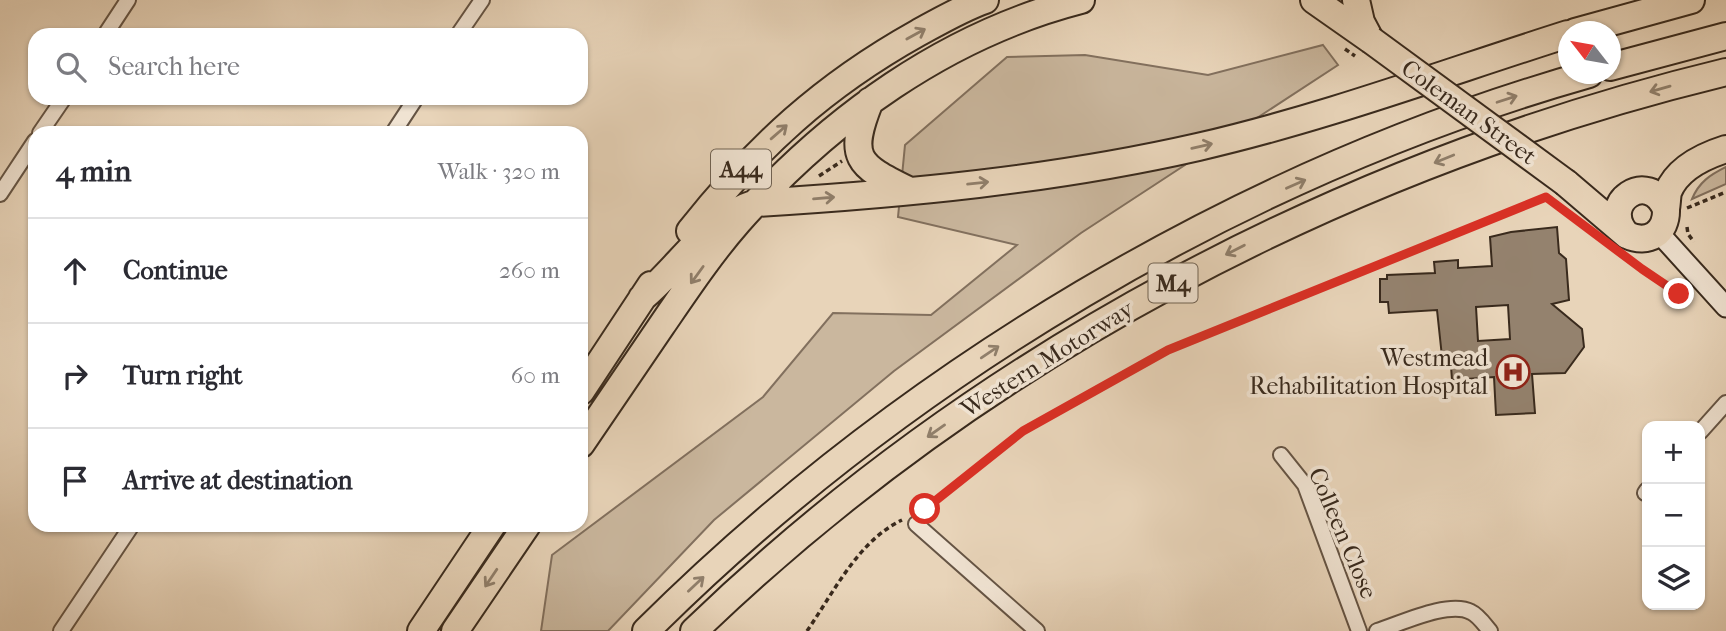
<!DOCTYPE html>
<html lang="en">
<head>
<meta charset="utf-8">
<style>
	body { margin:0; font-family:"IM FELL French Canon",serif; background:#f2f2f3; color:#2b2b33 }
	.controls { position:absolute; right:21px; bottom:21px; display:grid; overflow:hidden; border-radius:14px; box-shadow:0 2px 5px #0004 }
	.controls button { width:63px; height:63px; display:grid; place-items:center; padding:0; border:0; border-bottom:2px solid #e1e1e2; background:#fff; color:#2b2b33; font:35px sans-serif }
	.compass { position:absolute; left:1558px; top:21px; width:63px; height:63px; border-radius:50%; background:#fff; box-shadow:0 2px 5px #0004; rotate:301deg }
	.stop { position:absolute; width:21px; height:21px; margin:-16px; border:5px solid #d93025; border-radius:50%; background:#fff }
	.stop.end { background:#d93025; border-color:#fff; box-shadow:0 2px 7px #0008 }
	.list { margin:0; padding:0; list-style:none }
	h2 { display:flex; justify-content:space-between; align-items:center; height:91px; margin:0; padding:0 28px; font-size:30px }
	h2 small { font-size:23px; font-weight:400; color:#7c7c81 }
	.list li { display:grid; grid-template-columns:46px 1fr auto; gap:21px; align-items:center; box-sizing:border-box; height:105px; padding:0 28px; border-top:2px solid #e1e1e2 }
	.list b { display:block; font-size:26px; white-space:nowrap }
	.list em { font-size:23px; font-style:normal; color:#7c7c81 }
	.icon { flex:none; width:38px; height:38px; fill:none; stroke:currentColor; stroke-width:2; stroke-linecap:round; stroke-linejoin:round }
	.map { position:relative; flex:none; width:1726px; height:631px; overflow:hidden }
	.search { position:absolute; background:#fff; box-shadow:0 2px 5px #0004; left:28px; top:28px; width:560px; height:77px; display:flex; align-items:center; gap:18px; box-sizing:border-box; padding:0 24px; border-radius:21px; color:#7c7c81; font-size:26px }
	.panel { position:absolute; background:#fff; box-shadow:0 2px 5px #0004; left:28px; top:126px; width:560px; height:406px; border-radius:21px }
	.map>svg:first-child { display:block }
	.green { fill:#cab79e; stroke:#82705e; stroke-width:2 }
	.building { fill:#94826e; stroke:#392a1d; stroke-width:2; fill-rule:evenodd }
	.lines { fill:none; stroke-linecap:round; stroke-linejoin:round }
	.street-casing { stroke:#655444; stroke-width:18 }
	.secondary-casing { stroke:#392a1d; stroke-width:23 }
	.highway-casing { stroke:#392a1d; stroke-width:30 }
	.path { stroke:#392a1d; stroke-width:3.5; stroke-dasharray:5 3.5; stroke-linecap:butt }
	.street { stroke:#f0e3d2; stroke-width:14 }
	.secondary { stroke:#f0e3d2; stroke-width:19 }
	.highway { stroke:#e8d4b9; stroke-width:26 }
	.highway-bridge-casing { stroke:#392a1d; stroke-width:30; stroke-linecap:butt }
	.path-bridge { stroke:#392a1d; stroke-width:3.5; stroke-dasharray:5 3.5; stroke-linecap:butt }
	.highway-bridge { stroke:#e8d4b9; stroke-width:26 }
	.oneway { stroke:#907f6b }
	.route { stroke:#d93025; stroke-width:9 }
	.labels { text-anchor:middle; stroke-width:7; stroke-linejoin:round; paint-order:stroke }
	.shield { fill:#f0e3d2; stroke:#706253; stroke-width:2 }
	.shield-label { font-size:23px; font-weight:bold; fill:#392a1d }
	.street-label { font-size:24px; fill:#392a1d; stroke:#f0e3d2 }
	.poi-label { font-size:24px; fill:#392a1d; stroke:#f0e3d2; text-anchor:end }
</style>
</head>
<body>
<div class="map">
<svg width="1726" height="631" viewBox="0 0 1726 631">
	<rect width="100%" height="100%" fill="#e8d4b9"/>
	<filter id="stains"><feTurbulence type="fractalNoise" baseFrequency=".00286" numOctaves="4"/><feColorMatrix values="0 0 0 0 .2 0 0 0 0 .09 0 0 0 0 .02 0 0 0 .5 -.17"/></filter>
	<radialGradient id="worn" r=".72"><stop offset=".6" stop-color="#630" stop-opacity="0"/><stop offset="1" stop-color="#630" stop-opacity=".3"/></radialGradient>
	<path class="green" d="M 1323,45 L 1338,65 L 1081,233 L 894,371 L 714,520 L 608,631 L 541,631 L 552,555 L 763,397 L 833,313 L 931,315 L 1017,245 L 898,217 L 905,145 L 1007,57 L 1085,55 L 1208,75 Z
		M 1726,167 L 1726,184 L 1692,199 C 1699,182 1710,175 1726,167 Z"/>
	<path class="building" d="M 1557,227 L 1559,253 L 1566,259 L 1569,300 L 1552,304 L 1582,329 L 1584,347 L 1565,373 L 1532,374 L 1535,413 L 1496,415 L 1494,377 L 1452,380 L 1451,366 L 1443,366 L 1437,310 L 1389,313 L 1388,302 L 1380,302 L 1380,279 L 1387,279 L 1387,275 L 1435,273 L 1434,262 L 1458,260 L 1458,268 L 1492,266 L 1490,237 L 1511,232 ZM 1508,305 L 1510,339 L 1478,341 L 1476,307 Z"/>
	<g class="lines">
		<defs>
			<path id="street" d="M 105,35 L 128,0
				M 458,35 L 482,0
				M 40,133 L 64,98
				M 393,133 L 416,98
				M 0,194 L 35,141
				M 1700,432 L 1726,403
				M 1281,455 L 1305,485 L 1359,631
				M 1645,493 L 1647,490
				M 916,524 L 1037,631
				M 61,631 L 132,525
				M 1377,631 C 1400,624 1449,600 1471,612 C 1478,615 1485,625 1490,631"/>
			<path id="secondary" d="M 1659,233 L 1726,307"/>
			<path id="highway" d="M 1314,0 L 1371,40
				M 1356,0 L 1361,22 L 1370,39
				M 1575,32 L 1691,0
				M 1610,67 L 1726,36
				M 870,101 C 847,158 857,165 908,190
				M 1566,183 L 1627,235 C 1648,245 1667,233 1666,209 C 1649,168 1597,203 1627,235
				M 1666,209 C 1667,204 1667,197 1668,192 C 1677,169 1704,156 1726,149
				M 690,231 C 758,146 823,86 918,33 C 940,21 962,8 985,0
				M 642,298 C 681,266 706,219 756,203 C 903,194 1053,180 1198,147 C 1324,118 1445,73 1568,34
				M 581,391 L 651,285
				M 581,444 C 608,404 635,365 662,325 C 686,290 710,254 738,222 C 830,119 945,35 1081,0
				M 421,631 L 492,525
				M 455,631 L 527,525
				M 646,631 C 902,376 1240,173 1589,74
				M 694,631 C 979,356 1342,165 1726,72"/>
		</defs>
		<use href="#street" class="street-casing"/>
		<use href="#secondary" class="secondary-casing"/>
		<use href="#highway" class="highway-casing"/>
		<path class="path" d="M 819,176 L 842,161
			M 1687,208 L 1726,192
			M 1687,227 L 1688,234 L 1694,242
			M 1628,259 L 1679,294 L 1684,289
			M 922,511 L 1023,431 L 1168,350 L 1546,197 L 1549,199
			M 807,631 C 834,592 858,541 902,520"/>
		<use href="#street" class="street"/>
		<use href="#secondary" class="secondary"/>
		<use href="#highway" class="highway"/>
		<defs>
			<path id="highway-bridge" d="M 1371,40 L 1566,183"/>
		</defs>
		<use href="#highway-bridge" class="highway-bridge-casing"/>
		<path class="path-bridge" d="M 1345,49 L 1355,56"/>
		<use href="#highway-bridge" class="highway-bridge"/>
	</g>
	<defs><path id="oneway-shaft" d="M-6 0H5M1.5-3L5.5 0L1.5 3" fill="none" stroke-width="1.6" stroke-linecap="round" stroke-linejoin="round" transform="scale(1.75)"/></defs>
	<g class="oneway">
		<use href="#oneway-shaft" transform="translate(916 34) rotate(-29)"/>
		<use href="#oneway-shaft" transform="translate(1660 89) rotate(164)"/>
		<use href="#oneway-shaft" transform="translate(1507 99) rotate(-18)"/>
		<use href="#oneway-shaft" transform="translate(779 132) rotate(-41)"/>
		<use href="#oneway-shaft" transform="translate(1202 146) rotate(-13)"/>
		<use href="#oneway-shaft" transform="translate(1444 159) rotate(158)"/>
		<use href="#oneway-shaft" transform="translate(978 183) rotate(-6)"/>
		<use href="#oneway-shaft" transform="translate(1296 184) rotate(-24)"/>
		<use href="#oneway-shaft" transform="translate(824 198) rotate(-5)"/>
		<use href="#oneway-shaft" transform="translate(1235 250) rotate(153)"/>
		<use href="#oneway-shaft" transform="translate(697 275) rotate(126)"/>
		<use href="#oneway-shaft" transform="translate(990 352) rotate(-34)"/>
		<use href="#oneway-shaft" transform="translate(936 431) rotate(145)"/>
		<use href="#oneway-shaft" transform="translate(491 578) rotate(124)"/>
		<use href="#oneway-shaft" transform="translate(696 584) rotate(-43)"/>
	</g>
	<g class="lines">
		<path class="route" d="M 925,509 L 1023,431 L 1168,350 L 1546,197 L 1642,269 L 1679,294"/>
	</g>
	<defs>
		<symbol id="hospital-ring" viewBox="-11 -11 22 22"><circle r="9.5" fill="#f0e3d2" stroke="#8f2418" stroke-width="1.5"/><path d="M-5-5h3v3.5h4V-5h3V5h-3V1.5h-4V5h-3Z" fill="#8f2418"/></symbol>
	</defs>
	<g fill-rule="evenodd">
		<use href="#hospital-ring" x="1494" y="353" width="38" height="38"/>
	</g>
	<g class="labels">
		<g class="shield">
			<rect x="711" y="149.5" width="60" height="39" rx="5"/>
			<rect x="1148.5" y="263.5" width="49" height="39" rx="5"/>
		</g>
		<g class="shield-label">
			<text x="741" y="177">A44</text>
			<text x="1173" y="291">M4</text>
		</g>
		<g class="street-label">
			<text transform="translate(1469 112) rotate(36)" y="8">Coleman Street</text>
			<text transform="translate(1047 359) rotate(-32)" y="8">Western Motorway</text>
			<text transform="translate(1343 533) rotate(67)" y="8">Colleen Close</text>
		</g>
		<g class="poi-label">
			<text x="1488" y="366">Westmead<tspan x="1488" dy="28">Rehabilitation Hospital</tspan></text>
		</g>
	</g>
	<rect width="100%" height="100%" filter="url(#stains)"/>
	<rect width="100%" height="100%" fill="url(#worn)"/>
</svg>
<div class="controls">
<button>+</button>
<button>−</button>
<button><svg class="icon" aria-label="layers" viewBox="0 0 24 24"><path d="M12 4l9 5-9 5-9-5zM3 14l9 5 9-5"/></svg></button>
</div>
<svg class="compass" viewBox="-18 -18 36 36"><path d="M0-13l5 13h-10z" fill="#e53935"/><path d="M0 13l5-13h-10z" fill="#7c7c81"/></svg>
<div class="stop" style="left:925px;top:509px"></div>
<div class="stop end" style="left:1679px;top:294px"></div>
<div class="search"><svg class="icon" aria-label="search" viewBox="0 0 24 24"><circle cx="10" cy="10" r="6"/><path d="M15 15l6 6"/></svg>Search here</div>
<section class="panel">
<h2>4 min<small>Walk · 320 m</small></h2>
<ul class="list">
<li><svg class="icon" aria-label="ahead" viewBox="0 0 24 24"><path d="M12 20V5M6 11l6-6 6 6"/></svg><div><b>Continue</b></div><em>260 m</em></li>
<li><svg class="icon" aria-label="right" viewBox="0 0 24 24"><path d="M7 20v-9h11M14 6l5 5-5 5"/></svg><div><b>Turn right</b></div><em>60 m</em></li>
<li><svg class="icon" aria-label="arrive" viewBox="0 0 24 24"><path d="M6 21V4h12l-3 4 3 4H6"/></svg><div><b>Arrive at destination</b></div></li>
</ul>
</section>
</div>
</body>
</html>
